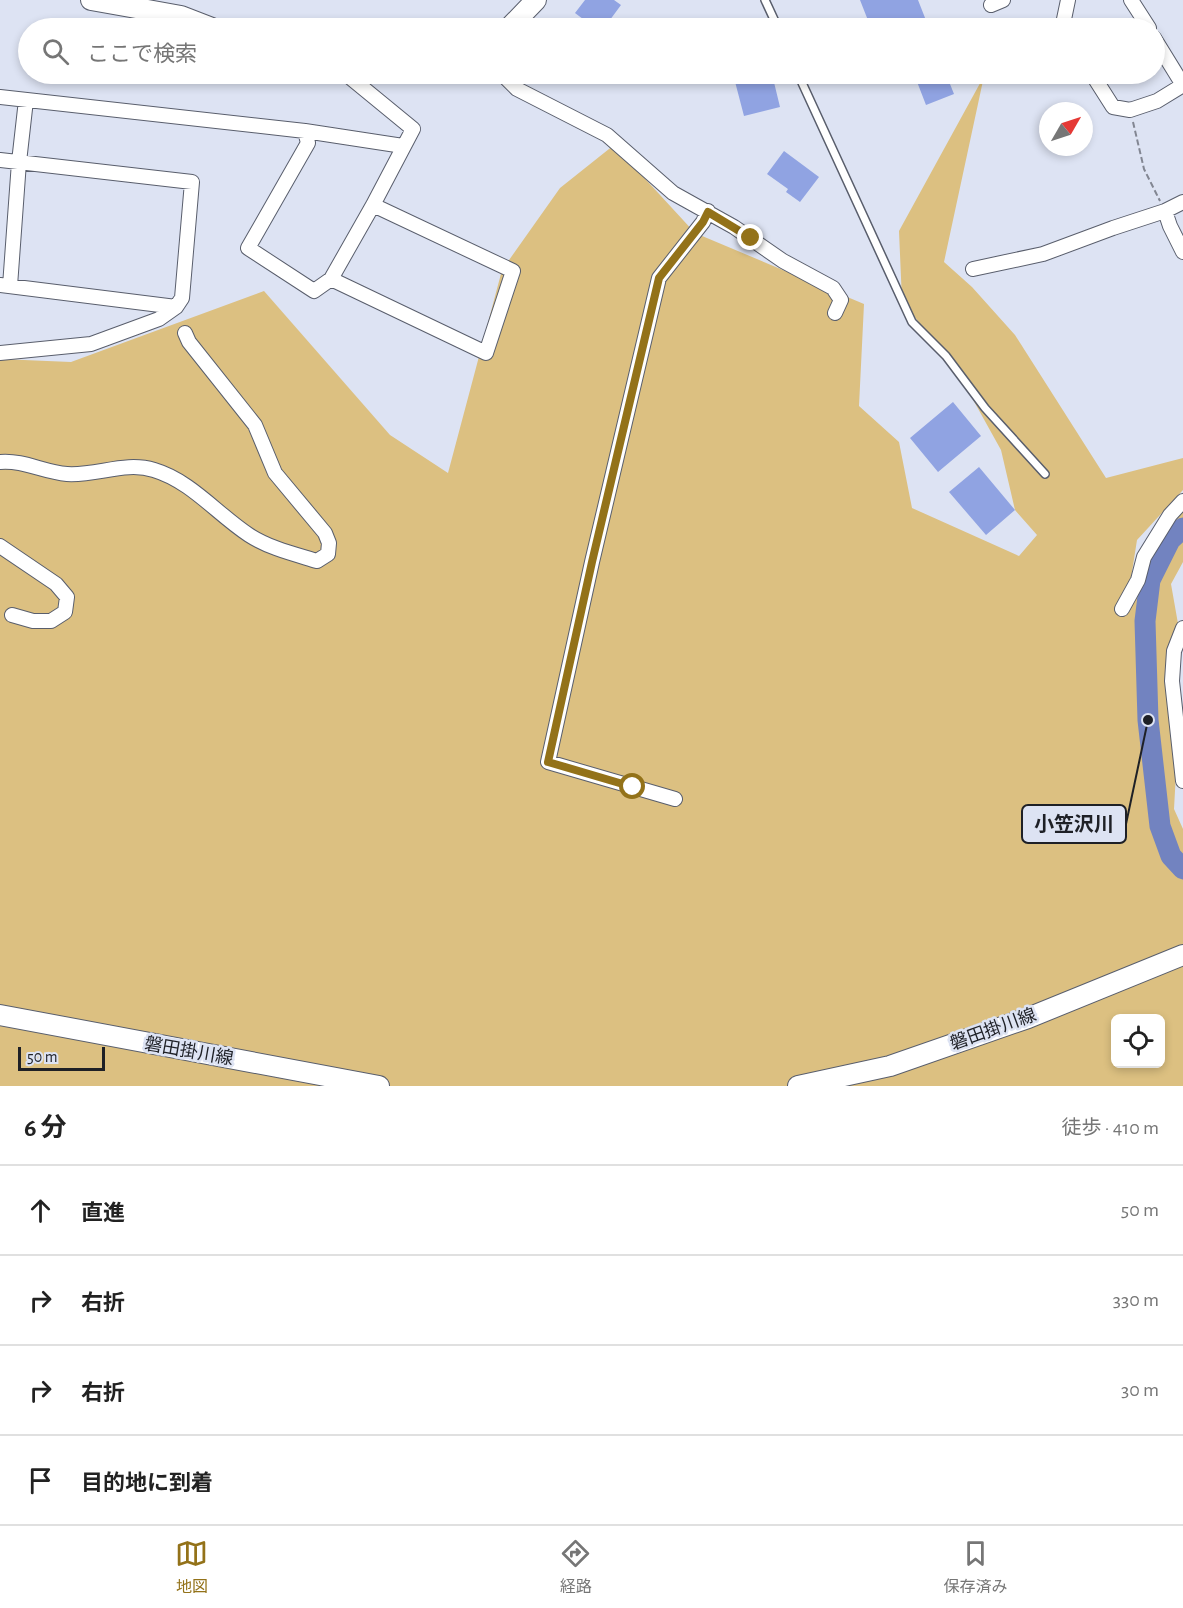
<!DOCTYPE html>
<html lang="ja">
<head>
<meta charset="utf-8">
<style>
	body { margin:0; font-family:"Alegreya Sans","Noto Sans JP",sans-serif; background:#f6f6f6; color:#222 }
	.controls { position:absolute; right:18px; bottom:18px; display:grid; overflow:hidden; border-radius:9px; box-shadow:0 3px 9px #0003 }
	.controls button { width:54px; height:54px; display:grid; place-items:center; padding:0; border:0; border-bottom:2px solid #e0e0e0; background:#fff; color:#222; font:30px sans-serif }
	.compass { position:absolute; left:1039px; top:102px; width:54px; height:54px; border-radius:50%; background:#fff; box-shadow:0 3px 9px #0003; rotate:51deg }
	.scale { position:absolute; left:18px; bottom:15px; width:87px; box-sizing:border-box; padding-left:6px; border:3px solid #1e2026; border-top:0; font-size:16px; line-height:21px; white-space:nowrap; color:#1e2026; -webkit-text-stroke:4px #dde3f3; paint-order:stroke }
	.stop { position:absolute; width:18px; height:18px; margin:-14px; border:4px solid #937219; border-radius:50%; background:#fff }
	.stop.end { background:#937219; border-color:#fff; box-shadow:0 2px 6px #0008 }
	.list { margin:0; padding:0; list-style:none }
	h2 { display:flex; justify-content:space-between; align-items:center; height:78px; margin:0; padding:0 24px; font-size:26px }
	h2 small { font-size:20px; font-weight:400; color:#767676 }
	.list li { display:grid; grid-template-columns:39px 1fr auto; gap:18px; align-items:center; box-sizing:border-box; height:90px; padding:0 24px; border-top:2px solid #e0e0e0 }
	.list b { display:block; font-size:22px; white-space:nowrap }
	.list em { font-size:20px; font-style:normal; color:#767676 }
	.icon { flex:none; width:33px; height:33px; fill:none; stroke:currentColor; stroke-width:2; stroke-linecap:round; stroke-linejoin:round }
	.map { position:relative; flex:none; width:1183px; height:1086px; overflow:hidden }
	.search { position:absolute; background:#fff; box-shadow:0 3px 9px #0003; left:18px; right:18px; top:18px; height:66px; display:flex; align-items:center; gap:15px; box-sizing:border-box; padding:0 21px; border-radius:33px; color:#767676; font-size:22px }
	.sheet { height:438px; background:#fff }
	nav { display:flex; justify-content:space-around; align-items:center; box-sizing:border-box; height:84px; border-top:2px solid #e0e0e0; background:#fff; font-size:16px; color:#767676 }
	nav a { display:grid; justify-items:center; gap:3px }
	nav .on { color:#937219 }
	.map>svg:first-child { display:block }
	.green { fill:#dcc081; fill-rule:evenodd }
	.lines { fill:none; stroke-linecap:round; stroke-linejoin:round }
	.river { stroke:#7283c0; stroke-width:21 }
	.building { fill:#90a3e2 }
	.lane-casing { stroke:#595e6c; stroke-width:10 }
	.street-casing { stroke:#595e6c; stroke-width:16 }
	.secondary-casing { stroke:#595e6c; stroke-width:22 }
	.path { stroke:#828692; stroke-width:2; stroke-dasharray:6 3; stroke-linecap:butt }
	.lane { stroke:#fff; stroke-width:7 }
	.street { stroke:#fff; stroke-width:14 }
	.secondary { stroke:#fff; stroke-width:20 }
	.route { stroke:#937219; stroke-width:8 }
	.labels { text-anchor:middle; stroke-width:5; stroke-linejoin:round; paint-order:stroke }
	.street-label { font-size:18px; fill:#1e2026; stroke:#dde3f3 }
	.leader { fill:none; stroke:#1e2026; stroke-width:2 }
	.callout-dot { fill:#1e2026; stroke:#dde3f3; stroke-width:2 }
	.callout { fill:#dde3f3; stroke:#1e2026; stroke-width:2 }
	.callout-label { font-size:20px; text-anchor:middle; font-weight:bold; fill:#1e2026 }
</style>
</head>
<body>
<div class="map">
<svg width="1183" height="1086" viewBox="0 0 1183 1086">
	<rect width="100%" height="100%" fill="#dde3f3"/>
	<path class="green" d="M 984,76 L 944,262 L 972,287 L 1015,335 L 1106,478 L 1183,458 L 1183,490 L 1137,540 L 1126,610 L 1183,497 L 1183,562 L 1171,584 L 1180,635 L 1173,669 L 1178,736 L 1174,809 L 1183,829 L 1183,1086 L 0,1086 L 0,359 L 71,362 L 264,291 L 390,435 L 448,473 L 502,270 L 560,188 L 614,145 L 695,233 L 864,304 L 859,406 L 899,442 L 912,508 L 1019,556 L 1037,535 L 1015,510 L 1001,450 L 956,369 L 902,301 L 899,231 ZM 1116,1018 L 1160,1018 L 1160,1064 L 1116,1064 Z"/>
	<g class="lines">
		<path class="river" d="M 1183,528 L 1170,540 L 1150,580 L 1145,621 L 1148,720 L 1160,826 L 1171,856 L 1183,869"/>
	</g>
	<path class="building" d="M 585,0 L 614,0 L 621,5 L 604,28 L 595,28 L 575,13 Z
		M 860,0 L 918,0 L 929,28 L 871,28 Z
		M 733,74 L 772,74 L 780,107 L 744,116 Z
		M 914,74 L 946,74 L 954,94 L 926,105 Z
		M 784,151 L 819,177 L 800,202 L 786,192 L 788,189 L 767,174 Z
		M 953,402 L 981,436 L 938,472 L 910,438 Z
		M 979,467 L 1015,510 L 986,535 L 949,492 Z"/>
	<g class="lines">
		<defs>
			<path id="lane" d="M 765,0 L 778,28
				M 798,74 L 912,322 L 946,356 L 985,408 L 1045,474"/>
			<path id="street" d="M 1131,0 L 1149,28
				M 991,5 L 1003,0
				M 1066,28 L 1063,24 L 1068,0
				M 1154,38 L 1183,85
				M 502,74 L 517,89 L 607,135 L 673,193 L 734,227 L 783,261 L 833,288 L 841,300 L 835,313
				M 1092,74 L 1113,107 L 1130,110 L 1157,101 L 1183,85
				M 0,97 L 305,131 L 403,146
				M 305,131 L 308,143 L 248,248 L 314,291 L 331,279 L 373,205 L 413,129 L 346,74
				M 0,160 L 192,182 L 182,298 L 176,307 L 159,319 L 91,344 L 0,353
				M 1165,211 L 1170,226 L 1183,252
				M 973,269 L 1043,254 L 1113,228 L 1165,211 L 1183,202
				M 331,279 L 486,353 L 513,271 L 373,205
				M 0,285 L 176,307
				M 10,286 L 19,162 L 26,100
				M 0,462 C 24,460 43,472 67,474 C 97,476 125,461 154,470 C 191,481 217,514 249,535 C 269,548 294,554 317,561 L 328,554 L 329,543 L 325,533 L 275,473 L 255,425 L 189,342 L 185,333
				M 0,546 L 56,584 L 67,597 L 65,612 L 51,621 L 33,621 L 12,615
				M 1122,609 L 1138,580 L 1144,557 L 1170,515 L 1183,501
				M 1183,628 L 1174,651 L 1172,681 L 1183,781
				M 675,799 L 548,762 L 592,562 L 659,278 L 703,222 L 708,211"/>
			<path id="secondary" d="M 91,0 L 181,16 L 212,28
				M 509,28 L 536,0
				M 0,1015 L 379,1086
				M 798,1086 L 890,1066 L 1028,1018 L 1183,955"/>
		</defs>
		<use href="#lane" class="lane-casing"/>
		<use href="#street" class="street-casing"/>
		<use href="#secondary" class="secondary-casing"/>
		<path class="path" d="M 1133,122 L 1144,169 L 1160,201"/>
		<use href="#lane" class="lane"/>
		<use href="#street" class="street"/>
		<use href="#secondary" class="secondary"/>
	</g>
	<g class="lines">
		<path class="route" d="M 633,787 L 548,762 L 592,562 L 659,278 L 703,222 L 708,212 L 751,238"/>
	</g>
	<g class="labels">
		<g class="street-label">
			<text transform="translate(993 1029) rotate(-20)" y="6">磐田掛川線</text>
			<text transform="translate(189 1051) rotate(10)" y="6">磐田掛川線</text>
		</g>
	</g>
	<path class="leader" d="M1148 720L1126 824"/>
	<circle class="callout-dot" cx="1148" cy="720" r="6"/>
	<rect class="callout" x="1022" y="805" width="104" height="38" rx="6"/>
	<g class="callout-label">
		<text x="1074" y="831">小笠沢川</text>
	</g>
</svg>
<div class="controls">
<button><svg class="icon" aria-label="locate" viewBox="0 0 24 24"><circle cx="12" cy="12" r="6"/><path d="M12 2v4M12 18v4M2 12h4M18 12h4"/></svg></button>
</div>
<svg class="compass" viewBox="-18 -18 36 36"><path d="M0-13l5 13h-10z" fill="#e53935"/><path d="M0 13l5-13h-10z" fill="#767676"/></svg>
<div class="scale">50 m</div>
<div class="stop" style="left:633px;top:787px"></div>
<div class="stop end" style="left:751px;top:238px"></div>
<div class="search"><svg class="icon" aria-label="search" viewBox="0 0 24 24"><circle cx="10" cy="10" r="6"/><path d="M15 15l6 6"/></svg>ここで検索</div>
</div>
<section class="sheet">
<h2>6 分<small>徒歩 · 410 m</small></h2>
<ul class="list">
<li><svg class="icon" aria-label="ahead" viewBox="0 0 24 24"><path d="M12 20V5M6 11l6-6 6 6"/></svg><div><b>直進</b></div><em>50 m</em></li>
<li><svg class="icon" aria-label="right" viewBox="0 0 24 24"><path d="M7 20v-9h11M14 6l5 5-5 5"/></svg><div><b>右折</b></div><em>330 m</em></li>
<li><svg class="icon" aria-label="right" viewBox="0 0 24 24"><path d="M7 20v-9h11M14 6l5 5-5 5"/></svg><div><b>右折</b></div><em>30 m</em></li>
<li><svg class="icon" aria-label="arrive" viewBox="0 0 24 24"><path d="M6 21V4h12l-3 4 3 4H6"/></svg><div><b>目的地に到着</b></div></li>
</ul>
</section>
<nav>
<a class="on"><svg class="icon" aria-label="map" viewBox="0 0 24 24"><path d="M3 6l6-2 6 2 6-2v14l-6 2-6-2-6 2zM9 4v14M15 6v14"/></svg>地図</a>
<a><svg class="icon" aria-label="directions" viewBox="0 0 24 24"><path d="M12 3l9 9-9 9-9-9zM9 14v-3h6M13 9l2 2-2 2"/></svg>経路</a>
<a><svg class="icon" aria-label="saved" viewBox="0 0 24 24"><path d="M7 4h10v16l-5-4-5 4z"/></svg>保存済み</a>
</nav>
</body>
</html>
